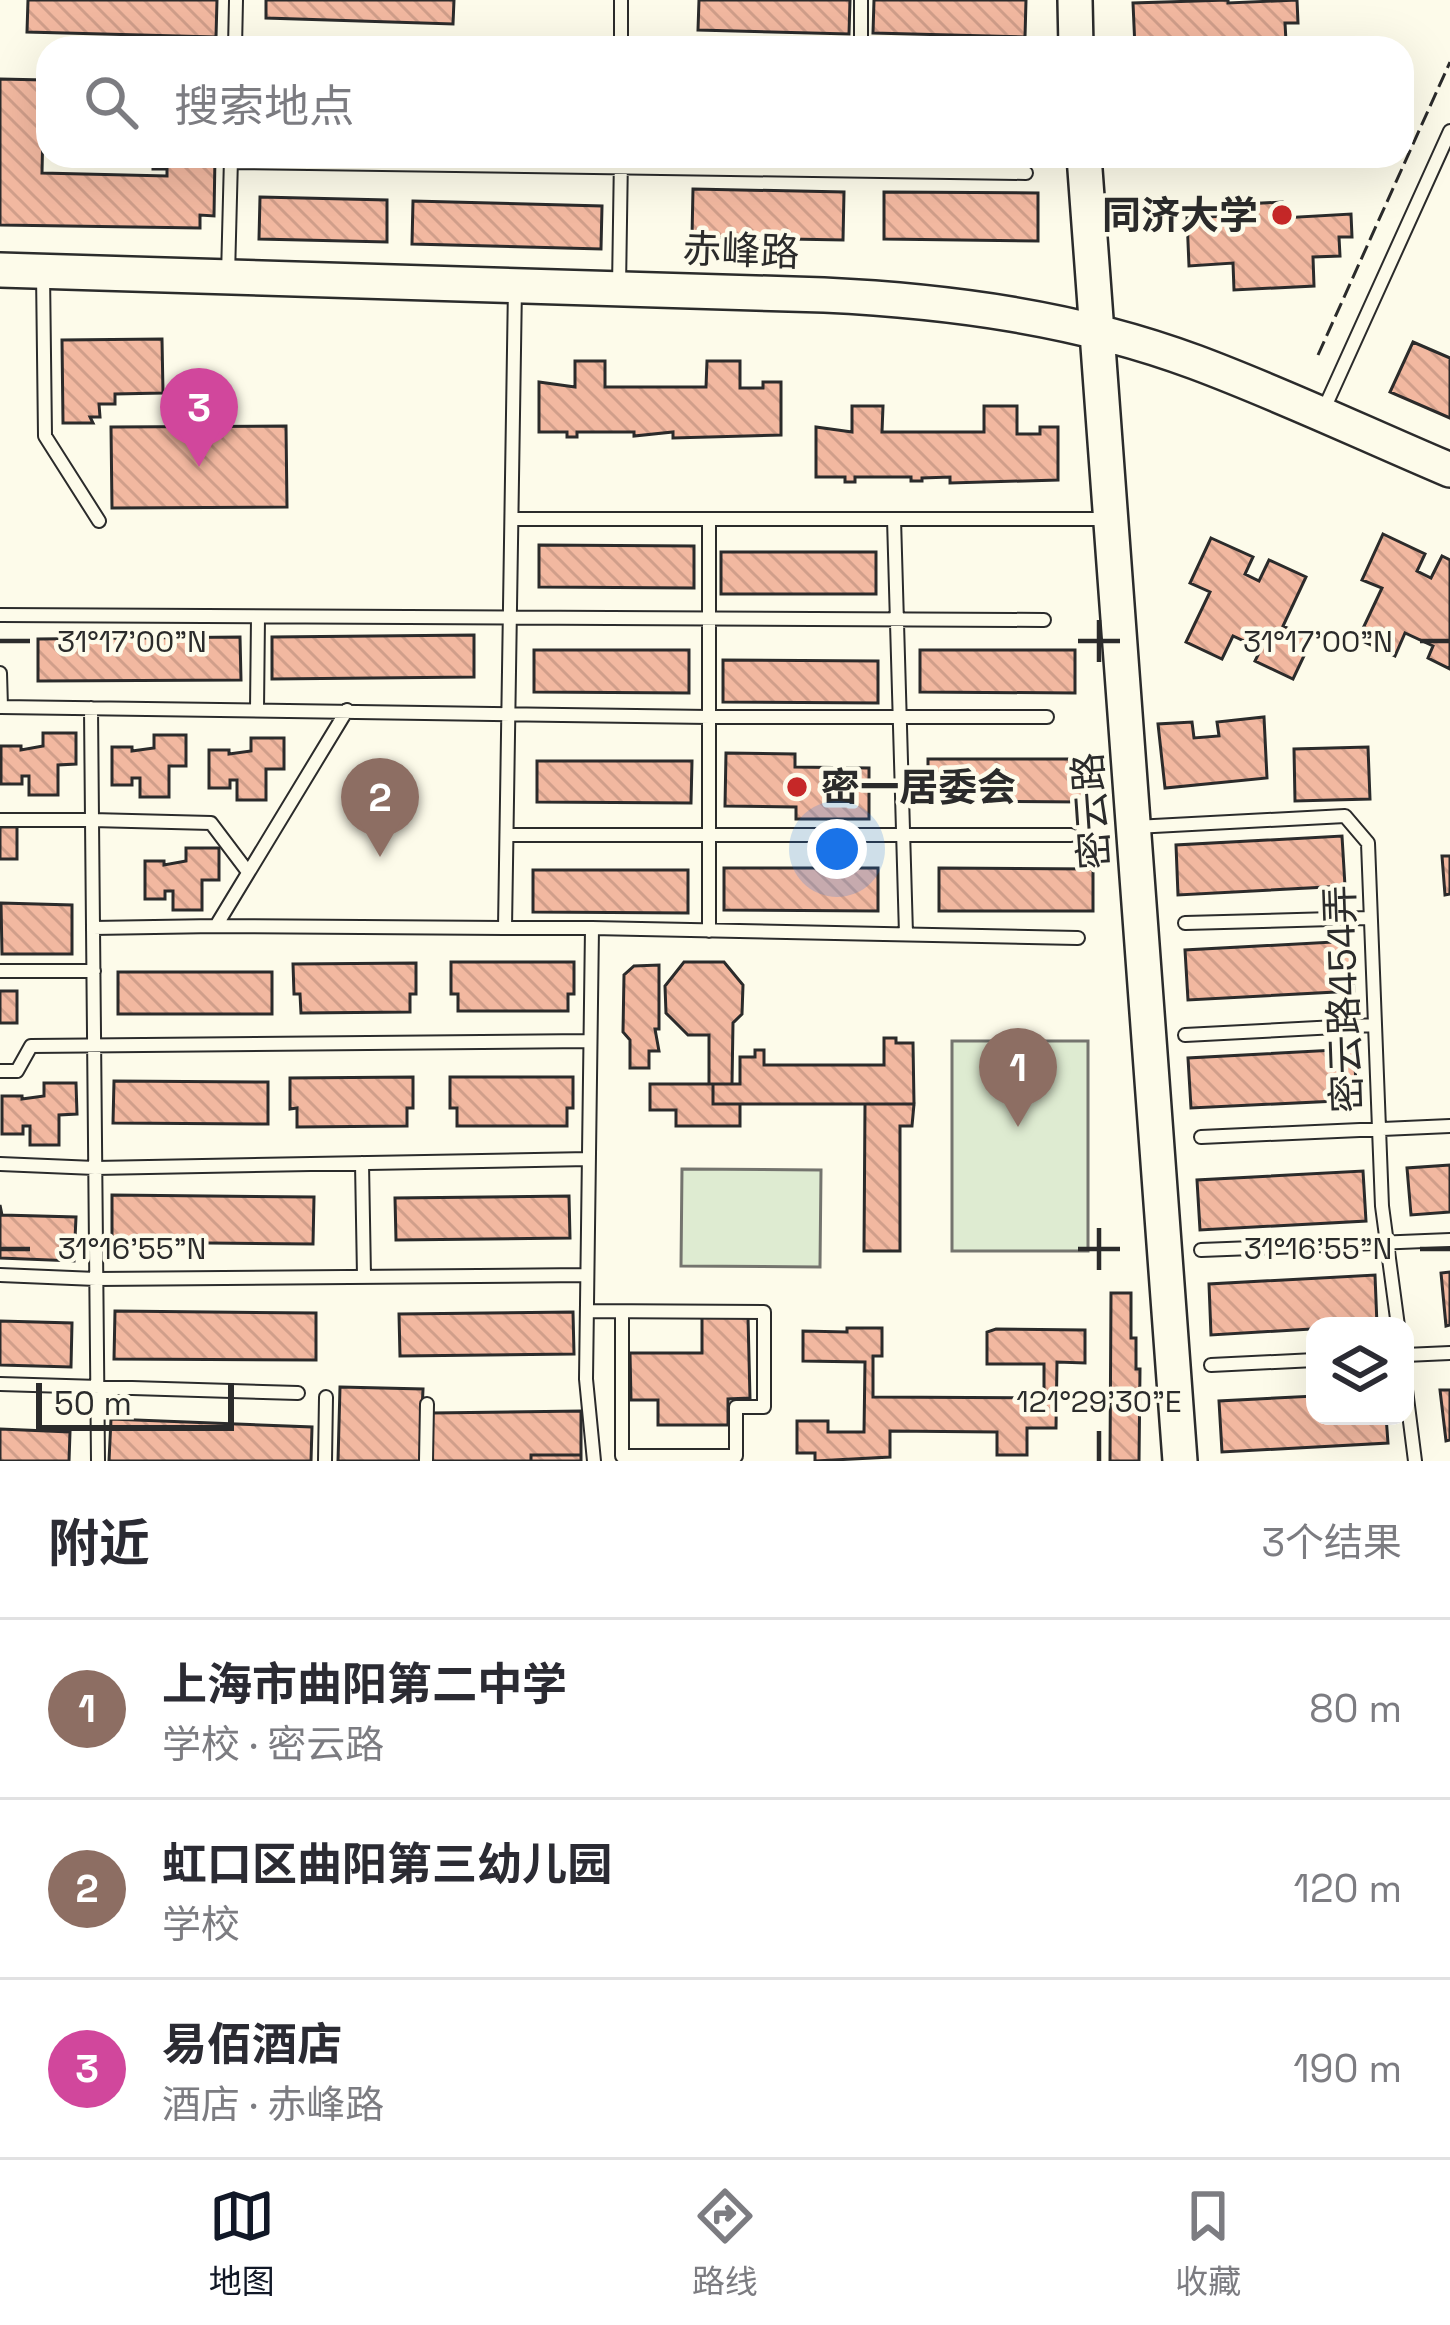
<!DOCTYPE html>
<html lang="zh">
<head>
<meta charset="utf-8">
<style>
	body { margin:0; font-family:"Space Grotesk","Noto Sans SC",sans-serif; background:#f2f2f3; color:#2b2b33 }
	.controls { position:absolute; right:36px; bottom:36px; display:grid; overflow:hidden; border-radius:24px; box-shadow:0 12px 48px #0002 }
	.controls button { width:108px; height:108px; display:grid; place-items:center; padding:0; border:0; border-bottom:3px solid #e1e1e2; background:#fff; color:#2b2b33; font:60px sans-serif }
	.scale { position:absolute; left:36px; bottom:30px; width:198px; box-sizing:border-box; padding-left:12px; border:6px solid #2b2b2b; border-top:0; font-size:33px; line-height:42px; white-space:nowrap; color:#2b2b2b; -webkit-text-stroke:9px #fdfbea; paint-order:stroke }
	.you { position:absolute; left:837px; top:849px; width:42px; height:42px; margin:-30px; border:9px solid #fff; border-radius:50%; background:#1a73e8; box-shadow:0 0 0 18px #1a73e833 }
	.badge { display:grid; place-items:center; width:78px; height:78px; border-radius:50%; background:#111827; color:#fff; font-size:39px; font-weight:700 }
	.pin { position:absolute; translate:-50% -99px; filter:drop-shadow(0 3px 6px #0008) }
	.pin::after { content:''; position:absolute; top:63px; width:42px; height:36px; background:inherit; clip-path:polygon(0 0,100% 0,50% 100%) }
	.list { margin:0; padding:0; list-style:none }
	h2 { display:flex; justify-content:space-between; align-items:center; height:156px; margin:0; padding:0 48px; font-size:51px }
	h2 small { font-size:39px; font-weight:400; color:#7c7c81 }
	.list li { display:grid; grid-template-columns:78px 1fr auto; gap:36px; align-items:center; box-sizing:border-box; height:180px; padding:0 48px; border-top:3px solid #e1e1e2 }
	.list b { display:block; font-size:45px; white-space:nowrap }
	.list p { margin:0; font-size:39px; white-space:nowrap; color:#7c7c81 }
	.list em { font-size:39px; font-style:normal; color:#7c7c81 }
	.icon { flex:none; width:66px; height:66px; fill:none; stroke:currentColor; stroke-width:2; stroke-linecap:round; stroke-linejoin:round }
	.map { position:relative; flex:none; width:1450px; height:1461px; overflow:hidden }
	.search { position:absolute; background:#fff; box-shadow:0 12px 48px #0002; left:36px; right:36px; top:36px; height:132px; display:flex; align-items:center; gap:30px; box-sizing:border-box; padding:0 42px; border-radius:36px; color:#7c7c81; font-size:45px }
	.sheet { height:696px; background:#fff }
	nav { display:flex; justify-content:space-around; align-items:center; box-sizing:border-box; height:168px; border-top:3px solid #e1e1e2; background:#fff; font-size:33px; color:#7c7c81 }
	nav a { display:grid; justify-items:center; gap:6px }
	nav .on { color:#111827 }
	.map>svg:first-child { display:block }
	.green { fill:#deebd1; stroke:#74746e; stroke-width:3 }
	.building { fill:url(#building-back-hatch); stroke:#2b2b2b; stroke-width:3 }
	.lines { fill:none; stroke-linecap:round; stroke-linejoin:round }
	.lane-casing { stroke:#2b2b2b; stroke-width:16 }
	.secondary-casing { stroke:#2b2b2b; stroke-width:38 }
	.lane { stroke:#fdfbea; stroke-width:12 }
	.secondary { stroke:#fdfbea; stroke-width:33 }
	.fence { stroke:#2b2b2b; stroke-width:3; stroke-dasharray:15 6; stroke-linecap:butt }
	.ticks { fill:none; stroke:#2b2b2b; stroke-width:4.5 }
	.poi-dot { fill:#c62828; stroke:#fdfbea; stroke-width:4.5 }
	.labels { text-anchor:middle; stroke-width:9; stroke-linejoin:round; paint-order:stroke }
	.poi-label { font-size:39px; font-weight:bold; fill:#2b2b2b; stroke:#fdfbea; text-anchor:end }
	.street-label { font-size:39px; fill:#2b2b2b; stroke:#fdfbea }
	.ticks-label { font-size:30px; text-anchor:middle; fill:#2b2b2b; stroke:#fdfbea; stroke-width:9; stroke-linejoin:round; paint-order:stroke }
</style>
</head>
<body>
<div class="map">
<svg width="1450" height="1461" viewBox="0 0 1450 1461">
	<defs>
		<pattern id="building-back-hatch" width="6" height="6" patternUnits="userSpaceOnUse" patternTransform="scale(3)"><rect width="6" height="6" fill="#f2b8a0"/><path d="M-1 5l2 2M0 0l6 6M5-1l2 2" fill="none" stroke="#d09e8a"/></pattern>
	</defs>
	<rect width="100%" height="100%" fill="#fdfbea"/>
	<path class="green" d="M 952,1041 L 1088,1041 L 1088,1251 L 952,1251 Z
		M 682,1169 L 821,1170 L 820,1267 L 681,1266 Z"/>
	<path class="building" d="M 28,0 L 217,0 L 216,37 L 27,32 Z
		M 266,0 L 454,0 L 453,24 L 266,18 Z
		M 699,0 L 850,0 L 849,34 L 698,30 Z
		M 874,0 L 1026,0 L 1025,37 L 873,33 Z
		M 1228,0 L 1228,3 L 1297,0 L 1298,23 L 1285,23 L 1286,41 L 1258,43 L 1259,48 L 1135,48 L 1133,3 Z
		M 0,79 L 44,80 L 42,173 L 167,176 L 167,169 L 153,169 L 153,156 L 215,156 L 214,216 L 200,215 L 200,228 L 0,225 Z
		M 693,189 L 844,192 L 843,240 L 692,237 Z
		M 884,192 L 1038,193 L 1038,241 L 884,239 Z
		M 260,197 L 387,200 L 387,242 L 259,239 Z
		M 413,201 L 602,206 L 601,249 L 412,244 Z
		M 1282,202 L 1282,218 L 1351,214 L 1352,237 L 1339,237 L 1340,256 L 1313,257 L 1314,286 L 1234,290 L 1233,263 L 1189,266 L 1187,218 L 1244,215 L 1244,204 Z
		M 162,339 L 163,393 L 115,394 L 115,404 L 99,404 L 100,417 L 90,417 L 93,423 L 63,423 L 62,340 Z
		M 1413,342 L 1450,358 L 1450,418 L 1390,392 Z
		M 575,361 L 605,361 L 605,387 L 706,387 L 707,361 L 740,361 L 740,388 L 763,388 L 763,382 L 781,382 L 781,435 L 673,438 L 673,432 L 634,436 L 634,432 L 577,432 L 577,437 L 567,437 L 567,432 L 539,432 L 539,382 L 575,387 Z
		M 852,406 L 883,406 L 882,432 L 984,432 L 984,406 L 1017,406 L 1017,434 L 1040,434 L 1040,427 L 1058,427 L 1058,480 L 950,483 L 950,477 L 922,478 L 922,481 L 911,481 L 911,477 L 855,477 L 855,482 L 845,482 L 845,477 L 816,477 L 816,427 L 852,432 Z
		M 286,426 L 287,507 L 112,508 L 111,427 Z
		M 1383,534 L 1425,554 L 1417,571 L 1431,578 L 1442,556 L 1450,560 L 1450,669 L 1428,658 L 1433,646 L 1405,633 L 1395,656 L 1358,639 L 1382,588 L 1362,580 Z
		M 1211,538 L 1253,557 L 1245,574 L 1259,581 L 1269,560 L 1306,577 L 1283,626 L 1312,639 L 1293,679 L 1255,661 L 1261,649 L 1233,636 L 1222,659 L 1186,642 L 1210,592 L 1190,583 Z
		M 539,545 L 694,546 L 694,588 L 539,587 Z
		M 721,552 L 876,552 L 876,594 L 721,594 Z
		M 474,635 L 474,677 L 272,679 L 272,637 Z
		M 240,637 L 241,680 L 38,681 L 38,639 Z
		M 534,650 L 689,650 L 689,693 L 534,692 Z
		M 920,650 L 1075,650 L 1075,693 L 920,692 Z
		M 723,660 L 878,661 L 878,703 L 723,702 Z
		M 1264,717 L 1267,778 L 1165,788 L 1158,724 L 1192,722 L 1194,738 L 1219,736 L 1217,722 Z
		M 43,733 L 76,733 L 76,764 L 58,765 L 58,795 L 29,795 L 29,776 L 22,776 L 22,784 L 1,784 L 1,746 L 21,746 L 21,750 L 43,746 Z
		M 154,735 L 186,735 L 186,766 L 169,766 L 169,797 L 140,797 L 140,778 L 132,778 L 132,785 L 112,785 L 112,747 L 132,747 L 132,751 L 154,748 Z
		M 251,738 L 284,738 L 284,769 L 266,769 L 266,800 L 237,800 L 237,780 L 230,780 L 230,788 L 209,788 L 209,750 L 229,750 L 229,754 L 251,751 Z
		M 1368,747 L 1370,799 L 1295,801 L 1294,749 Z
		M 726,753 L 795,754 L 795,767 L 869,768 L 869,819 L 796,819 L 796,807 L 725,806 Z
		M 928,759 L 1083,759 L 1083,802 L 928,801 Z
		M 537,761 L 692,761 L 691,803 L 537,802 Z
		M 0,827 L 17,827 L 17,859 L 0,859 Z
		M 1342,836 L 1345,886 L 1178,895 L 1176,845 Z
		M 186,848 L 219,848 L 219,880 L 202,880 L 202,910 L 173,910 L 173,891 L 165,891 L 165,899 L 145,899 L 145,861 L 164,861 L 164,865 L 186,861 Z
		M 1442,856 L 1450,856 L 1450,894 L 1445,895 Z
		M 724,868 L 878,868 L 878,911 L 724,910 Z
		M 939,868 L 1093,869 L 1093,911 L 939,911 Z
		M 533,870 L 688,870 L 688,913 L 533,912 Z
		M 1,903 L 72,905 L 72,954 L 2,954 Z
		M 1351,941 L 1354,991 L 1188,1000 L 1185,950 Z
		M 451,962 L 574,962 L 574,994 L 568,994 L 568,1011 L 458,1011 L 458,994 L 451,994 Z
		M 684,962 L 724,962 L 743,985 L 742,1014 L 733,1023 L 732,1084 L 709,1084 L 709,1035 L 688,1035 L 666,1013 L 665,986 Z
		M 416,963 L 416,994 L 410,994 L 410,1012 L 301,1013 L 300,994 L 294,994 L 293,964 Z
		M 659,965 L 659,1029 L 655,1029 L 659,1051 L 649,1051 L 649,1068 L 630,1068 L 630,1040 L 623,1032 L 624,975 L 634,966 Z
		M 118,972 L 272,972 L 272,1014 L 118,1014 Z
		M 0,991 L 17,991 L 17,1023 L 0,1023 Z
		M 884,1038 L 896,1038 L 896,1043 L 913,1043 L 914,1104 L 713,1104 L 713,1084 L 740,1084 L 740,1057 L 755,1057 L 755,1050 L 764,1050 L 764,1065 L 884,1065 Z
		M 1354,1049 L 1357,1100 L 1191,1108 L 1188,1058 Z
		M 413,1077 L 413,1108 L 407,1108 L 407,1126 L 297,1127 L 297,1108 L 290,1109 L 290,1078 Z
		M 450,1077 L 573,1077 L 573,1108 L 567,1108 L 567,1126 L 457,1126 L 457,1108 L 450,1108 Z
		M 114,1081 L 268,1082 L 268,1124 L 113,1123 Z
		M 44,1083 L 76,1083 L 77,1114 L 59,1115 L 59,1145 L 30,1145 L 30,1126 L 23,1126 L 23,1134 L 2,1134 L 2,1096 L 22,1096 L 22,1099 L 44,1096 Z
		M 650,1084 L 713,1084 L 713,1104 L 740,1104 L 740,1126 L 676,1126 L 676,1110 L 650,1110 Z
		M 865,1104 L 914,1104 L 912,1126 L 900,1126 L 900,1251 L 864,1251 Z
		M 1450,1165 L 1450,1212 L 1411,1215 L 1407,1168 Z
		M 1363,1171 L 1366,1221 L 1200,1230 L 1197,1180 Z
		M 112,1195 L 314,1197 L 313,1244 L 112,1242 Z
		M 569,1196 L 570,1238 L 396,1240 L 395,1198 Z
		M 0,1205 L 2,1215 L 76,1217 L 74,1261 L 0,1258 Z
		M 1450,1272 L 1450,1325 L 1446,1326 L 1441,1273 Z
		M 1375,1275 L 1377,1325 L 1211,1335 L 1209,1284 Z
		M 1111,1293 L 1131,1293 L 1131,1338 L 1136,1338 L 1136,1369 L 1140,1369 L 1139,1461 L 1110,1461 Z
		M 115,1311 L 316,1313 L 316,1360 L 114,1359 Z
		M 573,1312 L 574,1354 L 400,1356 L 399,1314 Z
		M 702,1317 L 748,1317 L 750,1398 L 728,1399 L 728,1425 L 658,1425 L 658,1400 L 631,1400 L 630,1353 L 702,1353 Z
		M 0,1321 L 72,1323 L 71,1367 L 0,1365 Z
		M 847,1328 L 882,1328 L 882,1356 L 873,1356 L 873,1397 L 1044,1398 L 1044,1364 L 987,1364 L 987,1332 L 996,1329 L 1085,1330 L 1085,1363 L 1057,1362 L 1056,1428 L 1027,1428 L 1027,1455 L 997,1455 L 997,1432 L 890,1431 L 890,1457 L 815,1461 L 815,1453 L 797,1453 L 797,1421 L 828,1421 L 828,1432 L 864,1432 L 865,1362 L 803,1361 L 803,1331 L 847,1332 Z
		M 340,1387 L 423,1389 L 420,1461 L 338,1461 Z
		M 1440,1390 L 1450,1390 L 1450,1440 L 1446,1441 Z
		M 1315,1396 L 1315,1416 L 1386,1416 L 1388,1443 L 1222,1452 L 1219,1401 Z
		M 581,1411 L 581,1455 L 531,1455 L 531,1461 L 432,1461 L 432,1413 Z
		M 111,1419 L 312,1427 L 311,1461 L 109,1461 Z
		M 0,1429 L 70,1432 L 69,1461 L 0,1461 Z
		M 531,1455 L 581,1455 L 581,1461 L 531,1461 Z"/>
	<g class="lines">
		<defs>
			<path id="lane" d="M 236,0 L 235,48 L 239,48
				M 621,48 L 621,0
				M 861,48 L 861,0
				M 231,162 L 1026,173
				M 43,273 L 45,436 L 99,521
				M 228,276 L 231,158
				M 515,286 L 505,928 L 592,928 L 586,1379 L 594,1461
				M 619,287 L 621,156
				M 1324,409 L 1450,131
				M 512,519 L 1110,519
				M 709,519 L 709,931
				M 894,519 L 906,934
				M 0,615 L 1044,620
				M 0,673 L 1,707 L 709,717 L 1047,717
				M 91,708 L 92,820 L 211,823 L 248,872
				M 257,709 L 258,617
				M 347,710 L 216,926 L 505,928
				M 0,820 L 92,820 L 98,1461
				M 1135,827 L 1345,816 L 1368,843 L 1382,1206 L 1398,1326
				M 507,835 L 1071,835
				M 1185,923 L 1369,918
				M 93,928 L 216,926
				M 592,928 L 1078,938
				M 0,971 L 94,971
				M 1185,1035 L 1374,1025
				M 0,1071 L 17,1071 L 31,1046 L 590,1041
				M 1201,1137 L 1450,1126
				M 362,1163 L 364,1276
				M 0,1164 L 95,1168 L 589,1159
				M 1201,1250 L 1450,1240
				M 0,1275 L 96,1279 L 587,1275
				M 587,1311 L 764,1312 L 764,1407 L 736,1407 L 736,1456 L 622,1456 L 622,1312
				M 1405,1355 L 1450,1353
				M 1211,1365 L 1315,1360
				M 1405,1382 L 1415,1461
				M 0,1384 L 298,1393
				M 325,1461 L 326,1397
				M 426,1461 L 427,1404"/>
			<path id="secondary" d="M 1075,0 L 1076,48
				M 1084,156 L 1180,1461
				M 0,270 L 824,295 C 949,301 1077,318 1195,362 C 1281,394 1365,434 1450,470"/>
		</defs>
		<use href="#lane" class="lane-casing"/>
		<use href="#secondary" class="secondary-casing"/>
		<use href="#lane" class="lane"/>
		<use href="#secondary" class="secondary"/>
		<path class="fence" d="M 1318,355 L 1450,62"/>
	</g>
	<path class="ticks" d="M 1099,620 L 1099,662M 0,641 L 30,641M 1078,641 L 1120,641M 1420,641 L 1450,641M 1099,1228 L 1099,1270M 0,1249 L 30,1249M 1078,1249 L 1120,1249M 1420,1249 L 1450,1249M 1099,1431 L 1099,1461"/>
	<g class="poi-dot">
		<circle cx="1282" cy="215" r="12"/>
		<circle cx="797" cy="787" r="12"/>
	</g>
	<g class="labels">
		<g class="poi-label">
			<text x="1258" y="229">同济大学</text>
			<text x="821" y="801" text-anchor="start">密一居委会</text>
		</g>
		<g class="street-label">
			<text transform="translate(741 250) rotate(2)" y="14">赤峰路</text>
			<text transform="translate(1091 811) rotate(-94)" y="14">密云路</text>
			<text transform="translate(1343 999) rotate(-92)" y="14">密云路454弄</text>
		</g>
	</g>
	<g class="ticks-label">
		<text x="132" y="652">31°17'00"N</text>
		<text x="1318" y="652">31°17'00"N</text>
		<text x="132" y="1259">31°16'55"N</text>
		<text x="1318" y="1259">31°16'55"N</text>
		<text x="1099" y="1412">121°29'30"E</text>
	</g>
</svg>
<div class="controls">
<button><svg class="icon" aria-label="layers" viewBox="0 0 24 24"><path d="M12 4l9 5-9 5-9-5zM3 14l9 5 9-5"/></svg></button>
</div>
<div class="scale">50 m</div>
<div class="you"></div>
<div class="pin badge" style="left:1018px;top:1127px;background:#8d6e63">1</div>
<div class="pin badge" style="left:380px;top:857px;background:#8d6e63">2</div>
<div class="pin badge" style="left:199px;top:467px;background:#d1479c">3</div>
<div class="search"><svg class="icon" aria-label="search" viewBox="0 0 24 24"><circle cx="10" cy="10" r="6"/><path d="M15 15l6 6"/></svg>搜索地点</div>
</div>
<section class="sheet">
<h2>附近<small>3个结果</small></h2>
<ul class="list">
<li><span class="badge" style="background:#8d6e63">1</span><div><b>上海市曲阳第二中学</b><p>学校 · 密云路</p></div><em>80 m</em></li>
<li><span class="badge" style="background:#8d6e63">2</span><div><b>虹口区曲阳第三幼儿园</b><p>学校</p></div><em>120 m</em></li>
<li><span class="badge" style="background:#d1479c">3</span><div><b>易佰酒店</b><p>酒店 · 赤峰路</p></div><em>190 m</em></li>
</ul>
</section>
<nav>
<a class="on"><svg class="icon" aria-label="map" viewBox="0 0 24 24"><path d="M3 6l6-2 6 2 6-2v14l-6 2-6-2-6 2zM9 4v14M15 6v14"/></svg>地图</a>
<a><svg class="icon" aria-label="directions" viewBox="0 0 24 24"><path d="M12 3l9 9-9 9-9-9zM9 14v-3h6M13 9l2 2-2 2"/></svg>路线</a>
<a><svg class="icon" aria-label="saved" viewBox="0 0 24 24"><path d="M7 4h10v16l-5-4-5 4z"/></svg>收藏</a>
</nav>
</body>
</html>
